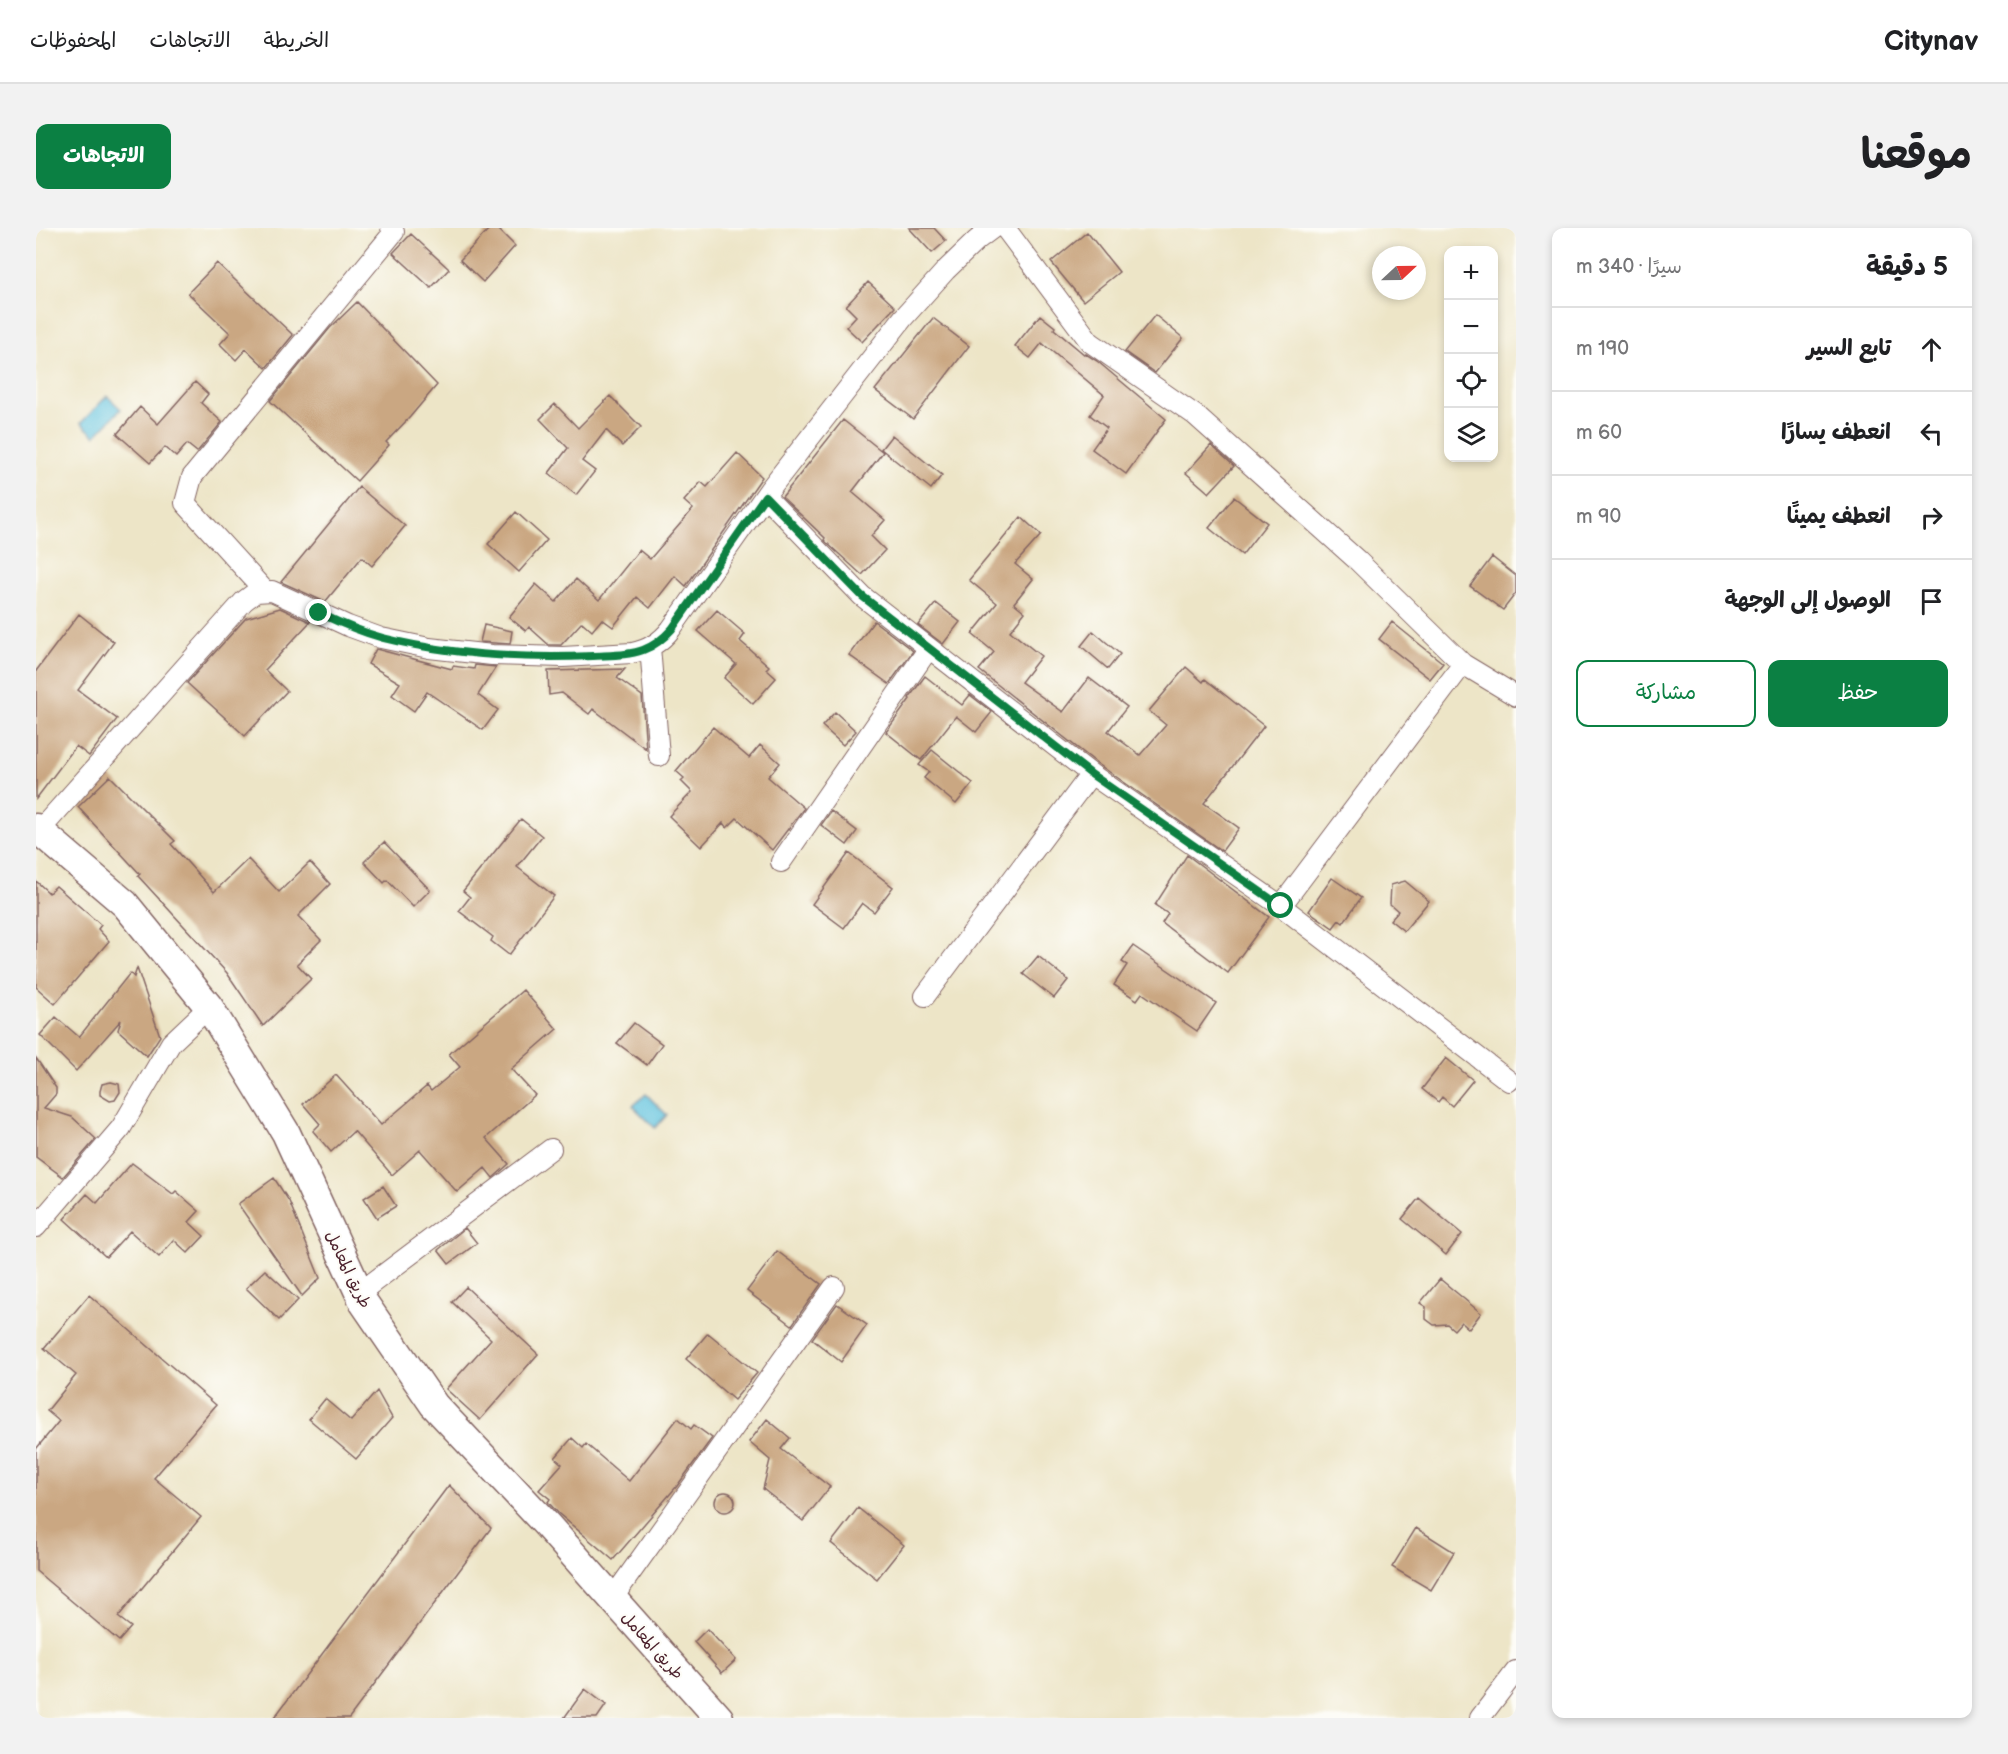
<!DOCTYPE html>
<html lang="ar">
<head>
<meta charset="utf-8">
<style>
	body { margin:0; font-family:"Balsamiq Sans","Playpen Sans Arabic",sans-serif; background:#f2f2f2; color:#202124; direction:rtl }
	.controls { position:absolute; right:18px; top:18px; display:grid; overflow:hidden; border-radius:12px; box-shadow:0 3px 9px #0003 }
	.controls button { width:54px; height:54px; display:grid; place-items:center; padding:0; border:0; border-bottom:2px solid #e0e0e0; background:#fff; color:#202124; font:30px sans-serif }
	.compass { position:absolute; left:1336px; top:18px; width:54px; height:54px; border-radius:50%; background:#fff; box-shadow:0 3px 9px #0003; rotate:68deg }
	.stop { position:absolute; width:18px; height:18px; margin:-14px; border:4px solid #0b8043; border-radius:50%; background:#fff }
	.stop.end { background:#0b8043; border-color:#fff; box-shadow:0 2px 6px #0008 }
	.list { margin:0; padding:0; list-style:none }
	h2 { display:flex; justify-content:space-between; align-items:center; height:78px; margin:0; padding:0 24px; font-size:26px }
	h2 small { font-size:20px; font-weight:400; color:#757577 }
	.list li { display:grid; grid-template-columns:39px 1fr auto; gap:18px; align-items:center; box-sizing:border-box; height:84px; padding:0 24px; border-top:2px solid #e0e0e0 }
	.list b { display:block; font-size:22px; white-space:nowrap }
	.list em { font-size:20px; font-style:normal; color:#757577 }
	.actions { display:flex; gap:12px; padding:18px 24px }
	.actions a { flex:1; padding:14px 0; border:2px solid #0b8043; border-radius:12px; text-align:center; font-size:21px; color:#0b8043 }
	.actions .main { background:#0b8043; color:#fff }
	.icon { flex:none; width:33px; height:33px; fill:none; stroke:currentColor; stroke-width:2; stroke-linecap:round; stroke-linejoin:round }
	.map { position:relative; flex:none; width:1480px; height:1490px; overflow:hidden; direction:ltr; border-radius:12px }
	header { display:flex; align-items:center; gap:36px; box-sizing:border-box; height:84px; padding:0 30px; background:#fff; border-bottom:2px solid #e0e0e0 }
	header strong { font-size:28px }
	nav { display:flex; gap:33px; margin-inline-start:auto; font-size:21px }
	.intro { display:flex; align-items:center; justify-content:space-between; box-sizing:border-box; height:144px; padding:0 36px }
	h1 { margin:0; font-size:42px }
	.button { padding:15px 27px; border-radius:12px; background:#0b8043; color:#fff; font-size:21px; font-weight:700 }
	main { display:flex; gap:36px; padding:0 36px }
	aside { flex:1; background:#fff; border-radius:12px; box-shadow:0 3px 9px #0003 }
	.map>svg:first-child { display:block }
	.water { fill:#5fc2de; stroke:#547084; stroke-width:1.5 }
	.building { fill:#caa782 }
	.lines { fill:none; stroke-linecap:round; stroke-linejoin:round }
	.street-casing { stroke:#836462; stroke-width:22 }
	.secondary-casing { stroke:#836462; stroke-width:31 }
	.street { stroke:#fff; stroke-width:20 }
	.secondary { stroke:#fff; stroke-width:28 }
	.route { stroke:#0b8043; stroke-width:8 }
	.labels { text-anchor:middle; stroke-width:4.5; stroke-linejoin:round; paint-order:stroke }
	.street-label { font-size:16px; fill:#4a1f2b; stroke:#fdfcf7 }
</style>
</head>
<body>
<header>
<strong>Citynav</strong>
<nav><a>الخريطة</a><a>الاتجاهات</a><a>المحفوظات</a></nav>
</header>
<div class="intro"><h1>موقعنا</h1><a class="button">الاتجاهات</a></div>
<main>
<aside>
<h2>5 دقيقة<small>سيرًا · 340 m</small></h2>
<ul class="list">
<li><svg class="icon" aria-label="ahead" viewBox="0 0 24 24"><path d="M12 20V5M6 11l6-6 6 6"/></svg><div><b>تابع السير</b></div><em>190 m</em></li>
<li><svg class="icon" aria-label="left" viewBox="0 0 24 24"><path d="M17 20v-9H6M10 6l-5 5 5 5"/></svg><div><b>انعطف يسارًا</b></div><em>60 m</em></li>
<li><svg class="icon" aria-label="right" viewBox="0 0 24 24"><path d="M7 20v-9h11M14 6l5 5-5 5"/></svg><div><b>انعطف يمينًا</b></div><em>90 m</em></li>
<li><svg class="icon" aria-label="arrive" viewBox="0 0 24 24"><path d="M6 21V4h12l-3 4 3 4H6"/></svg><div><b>الوصول إلى الوجهة</b></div></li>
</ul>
<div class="actions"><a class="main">حفظ</a><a>مشاركة</a></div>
</aside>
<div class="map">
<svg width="1480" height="1490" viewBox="0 0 1480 1490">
	<rect width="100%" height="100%" fill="#fdfcf7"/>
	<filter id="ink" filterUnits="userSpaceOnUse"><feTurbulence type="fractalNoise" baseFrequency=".0167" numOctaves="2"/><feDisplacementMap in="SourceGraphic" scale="12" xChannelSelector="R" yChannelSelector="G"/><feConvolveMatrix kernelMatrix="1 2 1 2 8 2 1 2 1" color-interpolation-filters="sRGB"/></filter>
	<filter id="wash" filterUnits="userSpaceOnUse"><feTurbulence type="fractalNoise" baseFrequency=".008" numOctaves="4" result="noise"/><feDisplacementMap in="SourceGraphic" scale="24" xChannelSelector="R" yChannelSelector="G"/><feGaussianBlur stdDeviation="1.35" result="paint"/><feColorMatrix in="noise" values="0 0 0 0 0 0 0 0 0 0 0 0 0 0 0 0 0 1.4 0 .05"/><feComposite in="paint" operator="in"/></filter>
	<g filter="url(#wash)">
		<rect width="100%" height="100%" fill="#ede5c7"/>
		<path class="water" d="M 71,168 L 85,181 L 59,208 L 45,195 Z
			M 610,866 L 631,887 L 619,900 L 597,878 Z"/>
		<g id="blocks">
			<path class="building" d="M 454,0 L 461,0 L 479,18 L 447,54 L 424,32 Z
				M 873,0 L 898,0 L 910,13 L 896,25 Z
				M 1051,4 L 1083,44 L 1047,73 L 1015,34 Z
				M 375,6 L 413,41 L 395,60 L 357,25 Z
				M 181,35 L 257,107 L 230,140 L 210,121 L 200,132 L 184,116 L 194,105 L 152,65 Z
				M 832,54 L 859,79 L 826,114 L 810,99 L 820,88 L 810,78 Z
				M 321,74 L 401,157 L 374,189 L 350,214 L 353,217 L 321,253 L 234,173 L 294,100 Z
				M 1004,87 L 1019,99 L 1018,101 L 1049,127 L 1050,126 L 1061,133 L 1130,191 L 1090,246 L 1056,221 L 1071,200 L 1054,187 L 1068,167 L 1006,115 L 994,130 L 979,118 Z
				M 1119,87 L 1147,110 L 1119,145 L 1089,124 Z
				M 897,90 L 933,118 L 877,191 L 839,162 Z
				M 159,154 L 172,166 L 165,175 L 186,194 L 161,224 L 151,216 L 140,229 L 129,219 L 114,235 L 81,206 L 104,179 L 122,196 Z
				M 574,168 L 605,199 L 586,218 L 570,202 L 546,233 L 559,243 L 540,267 L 513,245 L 532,220 L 504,191 L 519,176 L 542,200 Z
				M 807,192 L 847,224 L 816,264 L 849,292 L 835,308 L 849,322 L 826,347 L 791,315 L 788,312 L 789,310 L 746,269 Z
				M 856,207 L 906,247 L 895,261 L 845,221 Z
				M 1175,217 L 1198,238 L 1173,265 L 1150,245 Z
				M 701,225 L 726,249 L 650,358 L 639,348 L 614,380 L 601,369 L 577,399 L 566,391 L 556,403 L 546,394 L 525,417 L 513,417 L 493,399 L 490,403 L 473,389 L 500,356 L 520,374 L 540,351 L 563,372 L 603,322 L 614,331 L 657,281 L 648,273 L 665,254 L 671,259 Z
				M 323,259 L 369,298 L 336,338 L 326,329 L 289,374 L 245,354 Z
				M 1198,269 L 1231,295 L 1206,327 L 1173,300 Z
				M 480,284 L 511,312 L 483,344 L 452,316 Z
				M 985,289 L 1005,307 L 979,336 L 997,351 L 978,375 L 989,384 L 974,403 L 1005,428 L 985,454 L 1027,484 L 1053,450 L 1091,479 L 1072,503 L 1104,527 L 1130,497 L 1113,483 L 1150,439 L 1167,454 L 1169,451 L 1228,498 L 1168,575 L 1203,600 L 1186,623 L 1062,536 L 943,442 L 958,424 L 936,406 L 961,375 L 933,352 Z
				M 1456,329 L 1480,348 L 1480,365 L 1467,382 L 1434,358 Z
				M 900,375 L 924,394 L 907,416 L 882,397 Z
				M 244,380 L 274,394 L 229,442 L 251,463 L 209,508 L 151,455 L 210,390 Z
				M 681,382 L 709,406 L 704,413 L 733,438 L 730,441 L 740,450 L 717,476 L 688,450 L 700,436 L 662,403 Z
				M 43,386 L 78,414 L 42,462 L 81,491 L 53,528 L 40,518 L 0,571 L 0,443 Z
				M 838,393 L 877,423 L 853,456 L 813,427 Z
				M 1356,394 L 1407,435 L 1394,451 L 1343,411 Z
				M 448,397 L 476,403 L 474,416 L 444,414 Z
				M 1057,403 L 1084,426 L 1072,441 L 1045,418 Z
				M 340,421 L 416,441 L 417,438 L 438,441 L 439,437 L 460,439 L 442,467 L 462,482 L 447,502 L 391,464 L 378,483 L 356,467 L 364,455 L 332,436 Z
				M 589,441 L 581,450 L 606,468 L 610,521 L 557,481 L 553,486 L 526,465 L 513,467 L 512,443 Z
				M 889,448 L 926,477 L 934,467 L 956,484 L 940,504 L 920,488 L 885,532 L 850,504 L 874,471 L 873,470 Z
				M 799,484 L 820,503 L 807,517 L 786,498 Z
				M 677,499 L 713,530 L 724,517 L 744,535 L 732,549 L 768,580 L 736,622 L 701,590 L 691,600 L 687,595 L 665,619 L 633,588 L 656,564 L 645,553 L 648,550 L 640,543 Z
				M 896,522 L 937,555 L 920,576 L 888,550 L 893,544 L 883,537 Z
				M 74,548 L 139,613 L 135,616 L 178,664 L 212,631 L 243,664 L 274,634 L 294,656 L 262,688 L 285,712 L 261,736 L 275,751 L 227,798 L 191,745 L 102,648 L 104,646 L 42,579 Z
				M 795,583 L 821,603 L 811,617 L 785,597 Z
				M 485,591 L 506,608 L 481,639 L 518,668 L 473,727 L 455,713 L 457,709 L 423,683 L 434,669 L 427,663 Z
				M 348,614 L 394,662 L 377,679 L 351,652 L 348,655 L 328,634 Z
				M 813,625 L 857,659 L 838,684 L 826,675 L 808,700 L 776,676 Z
				M 1151,627 L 1233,689 L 1192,745 L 1126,695 L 1132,686 L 1119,677 Z
				M 1296,650 L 1325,670 L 1307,695 L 1303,692 L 1297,700 L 1273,683 Z
				M 0,653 L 13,665 L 20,658 L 65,697 L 62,701 L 73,713 L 19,776 L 0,759 Z
				M 1369,653 L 1393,673 L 1368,703 L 1354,692 L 1362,683 L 1354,676 L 1355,657 Z
				M 1097,718 L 1180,775 L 1161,803 L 1106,765 L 1101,772 L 1078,757 L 1091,737 L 1086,734 Z
				M 1002,728 L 1032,752 L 1018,770 L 987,746 Z
				M 101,740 L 124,808 L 111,828 L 82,802 L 85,792 L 40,843 L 4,807 L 20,789 L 43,809 L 94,745 L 98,749 Z
				M 487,762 L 521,801 L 475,841 L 499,867 L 450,910 L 473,936 L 457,950 L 449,940 L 421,964 L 384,922 L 356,947 L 318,903 L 295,924 L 277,903 L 284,896 L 267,876 L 300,847 L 345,897 L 391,858 L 395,863 L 424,839 L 413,826 Z
				M 598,795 L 626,816 L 611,837 L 581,815 Z
				M 0,830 L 20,860 L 20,866 L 8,880 L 36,889 L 60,911 L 27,949 L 0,929 Z
				M 1410,830 L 1437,852 L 1416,878 L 1406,869 L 1402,874 L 1386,861 Z
				M 75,854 L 83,856 L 84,864 L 79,872 L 74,873 L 64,867 L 64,863 L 66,856 Z
				M 96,935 L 137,966 L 140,963 L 163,983 L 153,994 L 168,1008 L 152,1025 L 138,1012 L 123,1029 L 94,1003 L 70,1029 L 28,991 L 51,966 L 61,975 Z
				M 238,950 L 253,973 L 284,1050 L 266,1068 L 202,976 Z
				M 347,958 L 360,978 L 341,990 L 328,970 Z
				M 1383,970 L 1426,1006 L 1410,1027 L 1366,991 Z
				M 429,1000 L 441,1015 L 413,1036 L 402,1022 Z
				M 741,1023 L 785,1056 L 756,1097 L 711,1063 Z
				M 229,1042 L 262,1072 L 243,1092 L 210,1060 Z
				M 1404,1051 L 1445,1085 L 1433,1101 L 1425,1094 L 1418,1102 L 1411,1096 L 1398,1097 L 1390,1091 L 1390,1079 L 1384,1075 Z
				M 430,1059 L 502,1126 L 444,1192 L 410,1161 L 455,1111 L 416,1074 Z
				M 53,1067 L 180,1177 L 118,1250 L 165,1289 L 82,1389 L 95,1399 L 83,1413 L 0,1343 L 0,1221 L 23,1193 L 11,1183 L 40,1147 L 8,1120 Z
				M 801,1076 L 831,1097 L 805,1134 L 776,1111 Z
				M 672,1105 L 721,1145 L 698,1172 L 650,1131 Z
				M 341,1163 L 356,1190 L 320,1231 L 273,1191 L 289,1171 L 315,1193 Z
				M 642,1190 L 655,1201 L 658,1197 L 676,1210 L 641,1258 L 577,1332 L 523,1286 L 512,1274 L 514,1271 L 503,1262 L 526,1236 L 519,1230 L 536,1210 L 547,1220 L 550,1216 L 593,1253 Z
				M 731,1191 L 754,1210 L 745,1221 L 794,1259 L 767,1293 L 727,1261 L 734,1232 L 713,1214 Z
				M 413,1257 L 455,1300 L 313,1490 L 238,1490 Z
				M679 1274a10 10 0 1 1 20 0a10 10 0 1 1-20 0Z
				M 822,1280 L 868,1317 L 841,1351 L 795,1315 Z
				M 1380,1300 L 1418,1324 L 1395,1362 L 1356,1339 Z
				M 671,1401 L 700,1432 L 686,1445 L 658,1414 Z
				M 549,1461 L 570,1477 L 561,1490 L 528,1490 Z"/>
		</g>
	</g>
	<g filter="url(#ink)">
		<use href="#blocks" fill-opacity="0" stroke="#836462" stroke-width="1.5"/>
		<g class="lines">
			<defs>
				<path id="street" d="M 969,0 L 1054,114 L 1159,187 L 1321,332 L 1427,436 L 1480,468
					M 729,268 L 826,368 L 1055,546 L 1245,678 L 1473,853
					M 228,362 L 149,275 L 156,249 L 358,4 L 355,0
					M 614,419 L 623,528
					M 4,602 L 208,373 L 220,364 L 236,363 L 312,398 L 345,410 L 393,420 L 456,427 L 527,429 L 596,425 C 612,422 625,414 635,401 L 733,262 L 867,90 L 910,42 L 941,12 L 957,0
					M 745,634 L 893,420
					M 1245,678 L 1427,436
					M 889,768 L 1055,546
					M 0,999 L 85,900 L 135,815 L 173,779
					M 323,1065 L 515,921
					M 576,1371 L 798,1059
					M 1444,1490 L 1480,1443"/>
				<path id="secondary" d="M 0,600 L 89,676 L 173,779 L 250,905 L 328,1075 L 398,1177 L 510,1296 L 683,1490"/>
			</defs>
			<use href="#street" class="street-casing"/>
			<use href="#secondary" class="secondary-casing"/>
			<use href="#street" class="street"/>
			<use href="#secondary" class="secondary"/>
		</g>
	</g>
	<g class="lines" filter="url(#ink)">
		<path class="route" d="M 283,385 C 304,395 325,404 347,410 C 415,427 487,431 557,428 C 573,427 591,428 607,422 C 618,418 628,410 636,401 L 729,268 L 826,368 L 1055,546 L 1245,678"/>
	</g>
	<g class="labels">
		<g class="street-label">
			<text transform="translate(313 1041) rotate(64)" y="6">طريق المعامل</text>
			<text transform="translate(617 1417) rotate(48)" y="6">طريق المعامل</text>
		</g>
	</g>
</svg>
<div class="controls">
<button>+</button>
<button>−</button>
<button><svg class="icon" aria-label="locate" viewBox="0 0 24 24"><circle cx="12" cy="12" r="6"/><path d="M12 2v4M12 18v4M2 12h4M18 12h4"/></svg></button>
<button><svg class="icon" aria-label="layers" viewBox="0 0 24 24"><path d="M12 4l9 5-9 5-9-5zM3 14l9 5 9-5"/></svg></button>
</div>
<svg class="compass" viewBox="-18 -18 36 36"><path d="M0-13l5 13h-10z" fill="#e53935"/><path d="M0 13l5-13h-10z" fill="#757577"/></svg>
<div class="stop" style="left:1245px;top:678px"></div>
<div class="stop end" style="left:283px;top:385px"></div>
</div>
</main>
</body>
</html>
